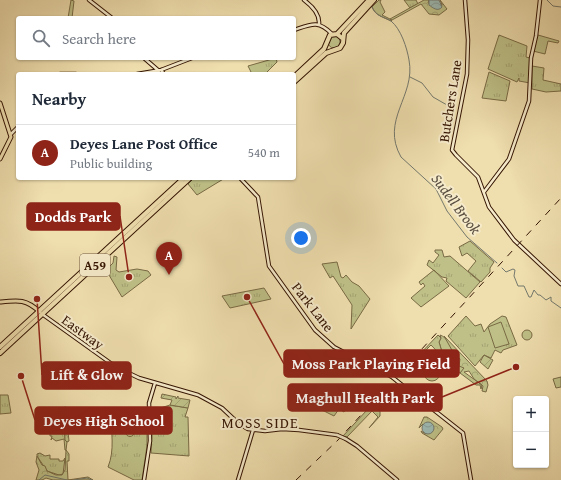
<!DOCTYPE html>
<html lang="en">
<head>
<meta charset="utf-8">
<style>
	body { margin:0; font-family:"Gentium Book Plus",serif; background:#f6f6f7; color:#1f2937 }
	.controls { position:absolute; right:12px; bottom:12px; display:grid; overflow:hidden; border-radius:4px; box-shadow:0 1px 3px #0004 }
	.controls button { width:36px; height:36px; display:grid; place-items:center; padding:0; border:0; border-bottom:1px solid #e0e1e3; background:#fff; color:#1f2937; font:20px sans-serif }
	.you { position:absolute; left:301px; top:238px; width:14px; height:14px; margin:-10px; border:3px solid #fff; border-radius:50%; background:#1a73e8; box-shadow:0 0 0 6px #1a73e833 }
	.badge { display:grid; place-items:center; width:26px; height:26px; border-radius:50%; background:#8f2418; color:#fff; font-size:13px; font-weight:700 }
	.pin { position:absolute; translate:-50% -33px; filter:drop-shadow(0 1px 2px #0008) }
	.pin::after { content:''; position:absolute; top:21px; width:14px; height:12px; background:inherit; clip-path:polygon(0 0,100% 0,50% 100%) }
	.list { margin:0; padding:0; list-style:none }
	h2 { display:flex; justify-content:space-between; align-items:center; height:52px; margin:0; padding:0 16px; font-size:17px }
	h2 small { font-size:13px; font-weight:400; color:#747a83 }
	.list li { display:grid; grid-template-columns:26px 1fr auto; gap:12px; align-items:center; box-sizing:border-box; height:56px; padding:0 16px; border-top:1px solid #e0e1e3 }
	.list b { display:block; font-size:15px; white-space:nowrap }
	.list p { margin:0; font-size:13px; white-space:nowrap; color:#747a83 }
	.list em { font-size:13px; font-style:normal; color:#747a83 }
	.icon { flex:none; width:22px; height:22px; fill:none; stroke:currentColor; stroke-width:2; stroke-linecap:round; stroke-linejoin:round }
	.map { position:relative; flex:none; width:561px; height:480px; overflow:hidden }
	.search { position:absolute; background:#fff; box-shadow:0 1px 3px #0004; left:16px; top:16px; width:280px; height:44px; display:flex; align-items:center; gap:10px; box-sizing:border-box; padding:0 14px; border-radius:4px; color:#747a83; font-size:15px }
	.panel { position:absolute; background:#fff; box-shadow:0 1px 3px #0004; left:16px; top:72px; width:280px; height:108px; border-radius:4px }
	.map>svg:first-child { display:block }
	.grass { fill:url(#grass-tufts); stroke:#796a44 }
	.forest { fill:url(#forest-crowns); stroke:#796a44 }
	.garden { fill:url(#garden-furrows); stroke:#796a44 }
	.pitch { fill:#bec087; stroke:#796a44 }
	.water { fill:url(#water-waves); stroke:#73786d }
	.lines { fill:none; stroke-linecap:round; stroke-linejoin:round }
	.stream { stroke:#73786d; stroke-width:1 }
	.secondary-casing { stroke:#341402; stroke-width:4.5 }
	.primary-casing { stroke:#341402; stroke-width:5 }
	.highway-casing { stroke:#341402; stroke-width:6 }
	.secondary { stroke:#f5eaca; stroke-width:2.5 }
	.primary { stroke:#efdeae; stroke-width:3 }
	.highway { stroke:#efdeae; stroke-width:4 }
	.rail { stroke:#341402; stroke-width:1; stroke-dasharray:7 7; stroke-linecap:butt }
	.secondary-bridge-casing { stroke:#341402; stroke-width:4.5; stroke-linecap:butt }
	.secondary-bridge { stroke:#f5eaca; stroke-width:2.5 }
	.labels { text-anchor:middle; stroke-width:4; stroke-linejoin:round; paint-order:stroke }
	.shield { fill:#f5eaca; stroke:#6e543e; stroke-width:1 }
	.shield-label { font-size:13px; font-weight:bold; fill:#341402 }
	.street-label { font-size:14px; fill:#341402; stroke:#f5eaca }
	.water-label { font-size:15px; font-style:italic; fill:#594e40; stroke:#f5eaca }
	.neighbourhood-label { font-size:15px; letter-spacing:1px; fill:#341402; stroke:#f5eaca }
	.leader { fill:none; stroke:#8f2418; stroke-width:1.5 }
	.callout-dot { fill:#8f2418; stroke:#f5eaca; stroke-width:1.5 }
	.callout { fill:#8f2418; stroke:#8f2418; stroke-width:1.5 }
	.callout-label { font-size:15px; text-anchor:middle; font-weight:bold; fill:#fff }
</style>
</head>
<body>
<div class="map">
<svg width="561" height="480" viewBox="0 0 561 480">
	<defs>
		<pattern id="grass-tufts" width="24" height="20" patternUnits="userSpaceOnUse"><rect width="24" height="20" fill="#bec087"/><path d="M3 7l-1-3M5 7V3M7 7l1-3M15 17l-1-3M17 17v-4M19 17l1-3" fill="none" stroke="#a4a473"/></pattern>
		<pattern id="forest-crowns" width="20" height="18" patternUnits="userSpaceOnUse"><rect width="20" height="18" fill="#bec087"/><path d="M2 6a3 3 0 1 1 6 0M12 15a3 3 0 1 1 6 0" fill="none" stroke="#a4a473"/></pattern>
		<pattern id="garden-furrows" width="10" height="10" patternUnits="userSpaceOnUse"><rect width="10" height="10" fill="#bec087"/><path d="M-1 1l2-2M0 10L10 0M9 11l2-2" fill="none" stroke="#a4a473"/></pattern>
		<pattern id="water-waves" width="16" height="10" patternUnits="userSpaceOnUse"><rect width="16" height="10" fill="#9dbab4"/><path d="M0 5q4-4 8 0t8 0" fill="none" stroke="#889f99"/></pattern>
	</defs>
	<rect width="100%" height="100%" fill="#efdeae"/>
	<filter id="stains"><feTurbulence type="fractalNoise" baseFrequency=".005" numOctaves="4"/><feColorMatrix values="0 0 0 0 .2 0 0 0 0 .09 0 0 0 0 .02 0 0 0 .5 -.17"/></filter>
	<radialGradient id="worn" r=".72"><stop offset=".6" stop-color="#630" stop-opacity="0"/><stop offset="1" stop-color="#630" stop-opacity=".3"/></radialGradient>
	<path class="grass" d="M 71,0 L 74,1 L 72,18 L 68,18 Z
		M 379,0 L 381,0 L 380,2 L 385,12 L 382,15 L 392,20 L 391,21 C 383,17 376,16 372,7 Z
		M 404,0 L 416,0 L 418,4 L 410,8 Z
		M 499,35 L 527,46 L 526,57 L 530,58 L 530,83 L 519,81 L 519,78 L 517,82 L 488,69 Z
		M 538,35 L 559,41 L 558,43 L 548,41 L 545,54 L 533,51 Z
		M 276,58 L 277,62 L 265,74 L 252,74 L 248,66 Z
		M 532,66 L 544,68 L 543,80 L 561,84 L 561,91 L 546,92 L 532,89 Z
		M 489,72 L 510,81 L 506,101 L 482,98 Z
		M 194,178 L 225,178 L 197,195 L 188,184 Z
		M 470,241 L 494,262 L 490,268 L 490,272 L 481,282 L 468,271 L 476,261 L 467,253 L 462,256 L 459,247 Z
		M 435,250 L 442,250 L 444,257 L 450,256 L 480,282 L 466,298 L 446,281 L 447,278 L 442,277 L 427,265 L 429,260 L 433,263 L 439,255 L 435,252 Z
		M 114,256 L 117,257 L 116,270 L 119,272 L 137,269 L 148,271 L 151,275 L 122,297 L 106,270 L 113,263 Z
		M 337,262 L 341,277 L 343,278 L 346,275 L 352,282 L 359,286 L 370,299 L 351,329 L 352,305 L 333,276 L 330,278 L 322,264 Z
		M 434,270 L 449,286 L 421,307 L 411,298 L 425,286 L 423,283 L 421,285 L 419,282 Z
		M 264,288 L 271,299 L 230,308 L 222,296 Z
		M 466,316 L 475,326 L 481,324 L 484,332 L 490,324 L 502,316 L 506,317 L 517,345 L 503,350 L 501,353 L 495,350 L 491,358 L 484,355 L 475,366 L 448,336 Z
		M 440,335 C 447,337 453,348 452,355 L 445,355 L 442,352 L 439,342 L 441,338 Z
		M 452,356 L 460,358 L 460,363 L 464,369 L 460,373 C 453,370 451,363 452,356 Z
		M424 373a8 8 0 1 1 16 0a8 8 0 1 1-16 0Z
		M 395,384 L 397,388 L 380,406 L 380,416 L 369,428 L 378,417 L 372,411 L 347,437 L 343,436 L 379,397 L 381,400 Z
		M 311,386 L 317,390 L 323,388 L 344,399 L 341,405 L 346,409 L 344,412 L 339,409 L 334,416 L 318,408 L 316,394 L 309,389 Z
		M 0,395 L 8,395 L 11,413 L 0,414 Z
		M 170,405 L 188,408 L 185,417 L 188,417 L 189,456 L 151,453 L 152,433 L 151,411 Z
		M 147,409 L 147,446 L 142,480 L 134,480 L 108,467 C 115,450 111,432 111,415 Z
		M 64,411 L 65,440 L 67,442 L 66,450 L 65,450 L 64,439 L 56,441 L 52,438 L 51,440 L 52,436 L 50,436 L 50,432 L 48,432 L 50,430 L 48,429 L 45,414 Z
		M 40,453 L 45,456 L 50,455 L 50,459 L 59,459 L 59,461 L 63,461 L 65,458 L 63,474 L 59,475 L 47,471 L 37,456 L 37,454 Z"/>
	<path class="forest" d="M 424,0 L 429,0 L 428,3 L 442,5 L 440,0 L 447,9 L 439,15 L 429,14 L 421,4 L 392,20 L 390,19 Z
		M328 42a6 6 0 1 1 12 0a6 6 0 1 1-12 0Z
		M 438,335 L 441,338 L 439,342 L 442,352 L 447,356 L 452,355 L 453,352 L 444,336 L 487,381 L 488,385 L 486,392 L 482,391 L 483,386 L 474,379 L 469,371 L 464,372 L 482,385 L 481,389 L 480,385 L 476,385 L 460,373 L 464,368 L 459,366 L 460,359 L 458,357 L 452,356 L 451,362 L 454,369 L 431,345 L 419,357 L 418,356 Z
		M 66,407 L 66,431 L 68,432 L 69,441 L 67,442 L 65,440 L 64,411 L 45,414 L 44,412 Z
		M 424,417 L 427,417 L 442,427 L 443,429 L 434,440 L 422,433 L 421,431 L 426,434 L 423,424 L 419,428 Z
		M 66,450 L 69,454 L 69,461 L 67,461 L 68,480 L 88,477 L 93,480 L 53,480 L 46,478 L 42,480 L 36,480 L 39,470 L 36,462 L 37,456 L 42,465 L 45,466 L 47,471 L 56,475 L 62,475 L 65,470 Z"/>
	<path class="garden" d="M 484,355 L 493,360 L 488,369 L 480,362 Z
		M 162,394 L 176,397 L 176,399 L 178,396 L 178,398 L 190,400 L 188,408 L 170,405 L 172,400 L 161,398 Z"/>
	<path class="pitch" d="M 501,322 L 509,344 L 495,348 L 488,327 Z
		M522 335a5 5 0 1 1 10 0a5 5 0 1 1-10 0Z
		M 561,377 L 561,387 L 556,388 L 553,379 Z
		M125.5 432a4.5 4.5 0 1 1 9 0a4.5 4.5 0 1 1-9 0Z"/>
	<path class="water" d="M 429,0 L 439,0 L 442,7 C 438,12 433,8 429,5 Z
		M422 428a6 6 0 1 1 12 0a6 6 0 1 1-12 0Z"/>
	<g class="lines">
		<path class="stream" d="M 547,0 L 553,6 L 561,7
			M 372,7 C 376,17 383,16 391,21 C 401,29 407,48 409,60 C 416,96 380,120 401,157 L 436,189 L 447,211 L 467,237 L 497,263
			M 410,77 L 422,83 L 433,97 L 447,105
			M 502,268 L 506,272 L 513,269 L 515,270 L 514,276 L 518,286 L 524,286 L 529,297 L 531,297 L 534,290 L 538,295 L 540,295 L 546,300 L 551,297 L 551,301 L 561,308
			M 39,480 L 45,475 L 67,480
			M 74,480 L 87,478 L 92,480"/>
		<defs>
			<path id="secondary" d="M 89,0 L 112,18
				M 304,0 C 312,6 320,14 319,24
				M 465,0 L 468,40 L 467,74 L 452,150 L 456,155 L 478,177 L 489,207 L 514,240 L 561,284
				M 294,30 C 312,24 318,20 332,34
				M 144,58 L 159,71
				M 161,70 L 164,74
				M 60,74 L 76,74
				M 137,74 L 161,70 L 192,58
				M 11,134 L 18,127
				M 240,178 L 258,197 L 269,266 L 315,330 L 334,347 L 392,377
				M 484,192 L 509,159 L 529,101 L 531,58 L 536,36 L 540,0
				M 42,314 L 116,367 L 139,378 L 198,395 L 222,408 L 238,423 L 248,429 L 265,431 L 282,429 L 299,430 L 337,435
				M 397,381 L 463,433 L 471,480
				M 346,439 L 357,446 L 397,480
				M 144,480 L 150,441 L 149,403 L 155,383
				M 238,480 L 253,430"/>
			<path id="primary" d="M 0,103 L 11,137 L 0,159
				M 0,302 C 19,300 26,299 40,312"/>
			<path id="highway" d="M 337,34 L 369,0
				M 294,77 L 324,49 L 330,35 L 337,34 L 342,38
				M 294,82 L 326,53 L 340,48 L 343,43 L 344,33 L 374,0
				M 0,347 L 184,178
				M 0,353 L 190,178"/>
		</defs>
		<use href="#secondary" class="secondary-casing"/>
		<use href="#primary" class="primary-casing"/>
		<use href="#highway" class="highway-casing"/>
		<use href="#secondary" class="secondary"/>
		<use href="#primary" class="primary"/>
		<use href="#highway" class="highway"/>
		<path class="rail" d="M 296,480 L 338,440 L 561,198"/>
		<defs>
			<path id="secondary-bridge" d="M 392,377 L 397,381
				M 337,435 L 346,439"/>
		</defs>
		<use href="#secondary-bridge" class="secondary-bridge-casing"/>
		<use href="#secondary-bridge" class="secondary-bridge"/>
	</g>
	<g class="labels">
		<rect class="shield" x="80" y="254" width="30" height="22" rx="3"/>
		<g class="shield-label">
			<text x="95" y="270">A59</text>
		</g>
		<g class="street-label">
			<text transform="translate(450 101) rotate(-81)" y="5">Butchers Lane</text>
			<text transform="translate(313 307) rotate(52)" y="5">Park Lane</text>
			<text transform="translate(83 332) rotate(36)" y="5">Eastway</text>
		</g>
		<g class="water-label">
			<text transform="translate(456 204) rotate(53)" y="5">Sudell Brook</text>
		</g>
		<g class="neighbourhood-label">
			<text x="260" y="428">MOSS SIDE</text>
		</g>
	</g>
	<path class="leader" d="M129 277L120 216M247 297L284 364M37 299L42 375M516 367L442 397M21 376L35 420"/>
	<g class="callout-dot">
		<circle cx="129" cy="277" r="4"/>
		<circle cx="247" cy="297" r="4"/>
		<circle cx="37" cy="299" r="4"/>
		<circle cx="516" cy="367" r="4"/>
		<circle cx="21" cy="376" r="4"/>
	</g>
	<g class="callout">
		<rect x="27" y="203" width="93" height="27" rx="4"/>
		<rect x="284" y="350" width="175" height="27" rx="4"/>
		<rect x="42" y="362" width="89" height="27" rx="4"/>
		<rect x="288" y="384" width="154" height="27" rx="4"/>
		<rect x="35" y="407" width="137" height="27" rx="4"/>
	</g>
	<g class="callout-label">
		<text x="73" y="222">Dodds Park</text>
		<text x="371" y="369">Moss Park Playing Field</text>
		<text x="87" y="380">Lift &amp; Glow</text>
		<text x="365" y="403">Maghull Health Park</text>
		<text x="104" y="426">Deyes High School</text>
	</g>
	<rect width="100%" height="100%" filter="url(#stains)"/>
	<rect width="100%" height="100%" fill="url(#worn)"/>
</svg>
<div class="controls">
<button>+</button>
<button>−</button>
</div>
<div class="you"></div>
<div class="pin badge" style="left:169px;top:275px">A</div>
<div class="search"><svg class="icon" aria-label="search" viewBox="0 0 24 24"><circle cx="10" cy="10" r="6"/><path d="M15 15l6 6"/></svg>Search here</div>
<section class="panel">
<h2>Nearby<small></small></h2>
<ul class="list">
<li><span class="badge">A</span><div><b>Deyes Lane Post Office</b><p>Public building</p></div><em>540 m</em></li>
</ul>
</section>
</div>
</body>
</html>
